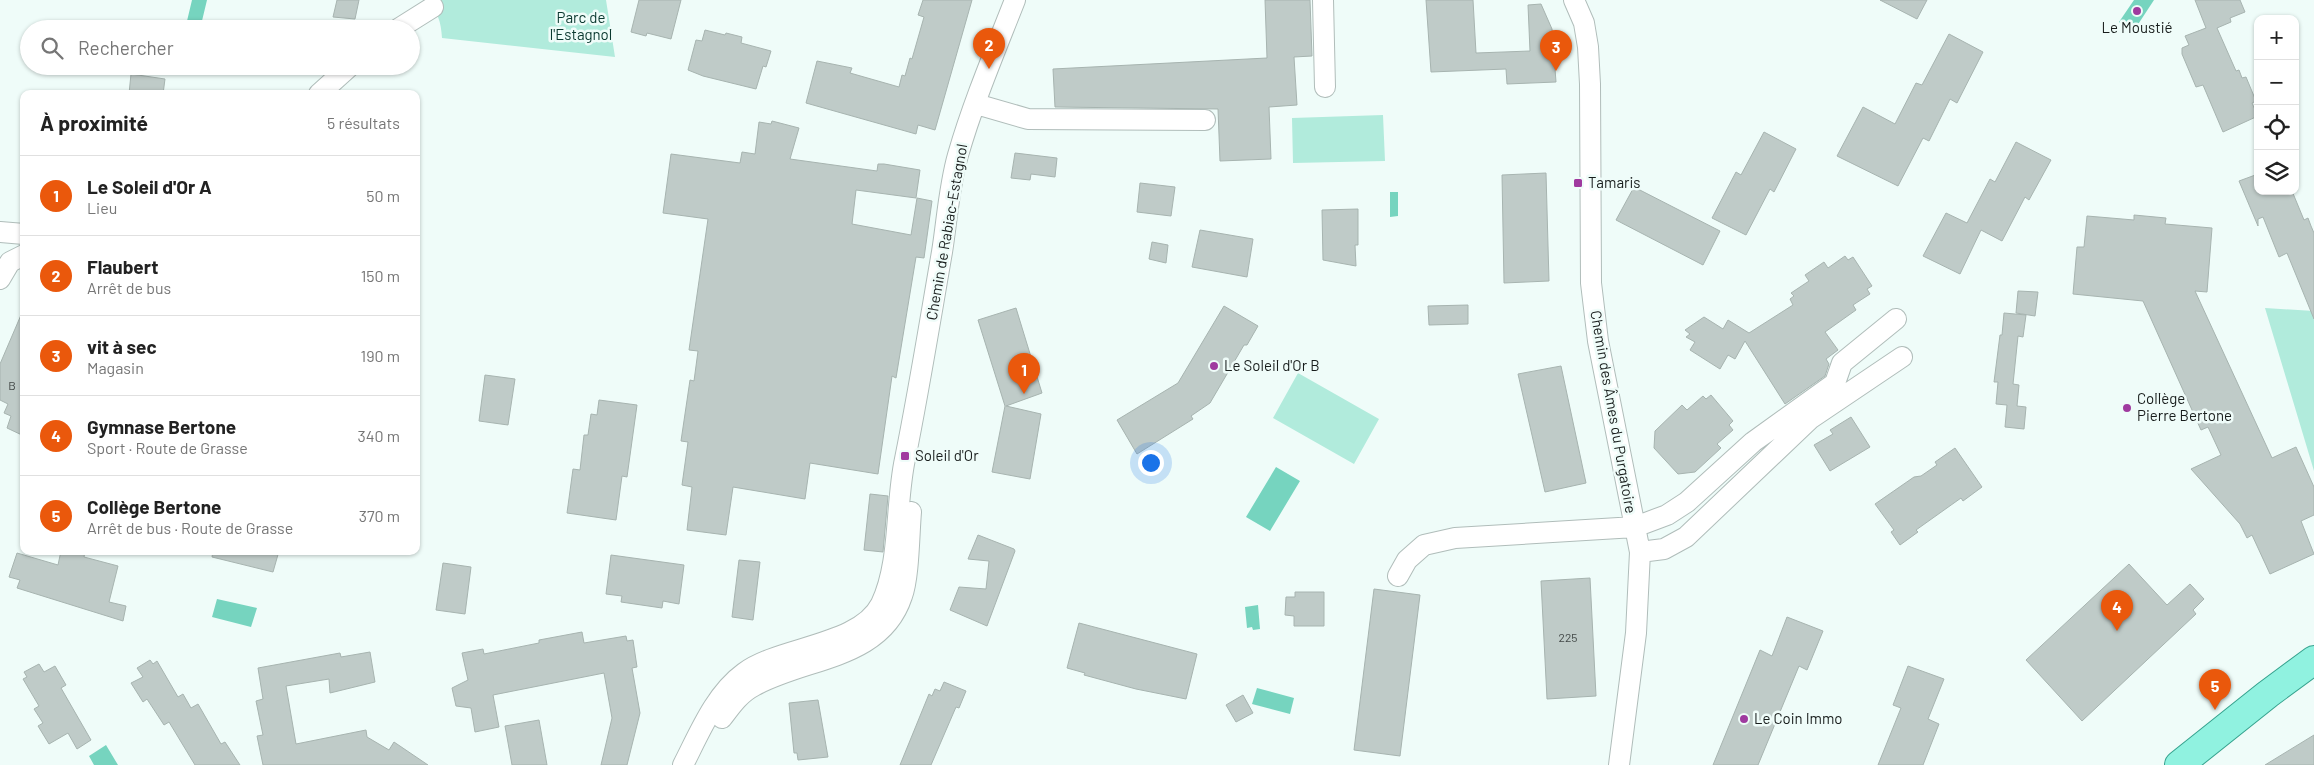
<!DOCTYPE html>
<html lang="fr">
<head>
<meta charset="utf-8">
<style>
	body { margin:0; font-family:Barlow,sans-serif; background:#f6f6f6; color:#222 }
	.controls { position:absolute; right:15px; top:15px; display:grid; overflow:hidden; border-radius:10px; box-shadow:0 1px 4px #0004 }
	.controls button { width:45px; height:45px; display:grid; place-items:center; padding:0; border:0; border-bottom:1px solid #e0e0e0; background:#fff; color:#222; font:25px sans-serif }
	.you { position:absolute; left:1150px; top:462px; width:18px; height:18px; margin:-12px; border:4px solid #fff; border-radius:50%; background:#1a73e8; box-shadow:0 0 0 8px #1a73e833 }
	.badge { display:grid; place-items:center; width:32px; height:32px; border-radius:50%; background:#ea580c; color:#fff; font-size:16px; font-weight:700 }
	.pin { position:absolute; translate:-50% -41px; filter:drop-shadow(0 1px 2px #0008) }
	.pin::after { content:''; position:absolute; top:26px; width:18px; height:15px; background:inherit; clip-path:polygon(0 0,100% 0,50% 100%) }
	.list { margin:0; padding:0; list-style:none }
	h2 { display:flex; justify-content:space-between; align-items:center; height:65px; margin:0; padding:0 20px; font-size:21px }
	h2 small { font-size:16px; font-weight:400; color:#767676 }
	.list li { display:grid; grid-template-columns:32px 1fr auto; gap:15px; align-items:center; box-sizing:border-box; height:80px; padding:0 20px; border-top:1px solid #e0e0e0 }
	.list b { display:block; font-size:19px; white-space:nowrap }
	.list p { margin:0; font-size:16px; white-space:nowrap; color:#767676 }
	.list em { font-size:16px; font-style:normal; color:#767676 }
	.icon { flex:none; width:28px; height:28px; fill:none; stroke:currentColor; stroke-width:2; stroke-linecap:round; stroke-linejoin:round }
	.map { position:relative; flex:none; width:2314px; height:765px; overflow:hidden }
	.search { position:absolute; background:#fff; box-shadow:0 1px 4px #0004; left:20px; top:20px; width:400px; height:55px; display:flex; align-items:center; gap:12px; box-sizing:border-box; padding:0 18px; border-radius:28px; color:#767676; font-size:19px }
	.panel { position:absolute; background:#fff; box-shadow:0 1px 4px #0004; left:20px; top:90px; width:400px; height:465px; border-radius:10px }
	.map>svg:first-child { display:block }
	.green { fill:#b1ebdc }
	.water { fill:#76d4bf }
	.building { fill:#bfcbc8; stroke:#a7b4b0 }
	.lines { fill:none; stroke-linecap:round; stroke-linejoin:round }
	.street-casing { stroke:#b0bdba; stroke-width:22 }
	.primary-casing { stroke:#36a28e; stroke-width:30 }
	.street { stroke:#fff; stroke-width:20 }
	.primary { stroke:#90f2e0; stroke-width:28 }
	.poi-dot { fill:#9f3a9f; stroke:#effcf9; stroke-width:2 }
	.labels { text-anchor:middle; stroke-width:5; stroke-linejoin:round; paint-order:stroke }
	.number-label { font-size:12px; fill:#424847 }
	.park-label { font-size:15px; fill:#0a382f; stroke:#effcf9 }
	.poi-label { font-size:15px; fill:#181d1c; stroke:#effcf9; text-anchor:start }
	.street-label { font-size:15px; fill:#181d1c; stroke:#effcf9 }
</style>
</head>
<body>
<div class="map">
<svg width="2314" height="765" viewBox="0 0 2314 765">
	<rect width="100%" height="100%" fill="#effcf9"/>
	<path class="green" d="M 426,0 L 606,0 L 615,57 L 442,38 C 441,22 438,11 426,0 Z
		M 1383,115 L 1385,161 L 1293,163 L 1292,118 Z
		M 2265,308 L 2314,311 L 2314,471 Z
		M 1298,373 L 1379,419 L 1354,464 L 1273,418 Z"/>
	<path class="water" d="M 192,0 L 207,0 L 201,25 L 187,21 Z
		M 2134,0 L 2154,0 L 2133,32 L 2119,22 Z
		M 1390,192 L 1398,192 L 1398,216 L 1390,217 Z
		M 1276,467 L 1300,481 L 1270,531 L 1246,517 Z
		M 217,599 L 257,608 L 251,627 L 212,617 Z
		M 1258,605 L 1260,629 L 1253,630 L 1252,627 L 1247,628 L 1245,607 Z
		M 1257,688 L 1294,698 L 1290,714 L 1252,704 Z
		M 106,745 L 118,765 L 94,765 L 89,756 Z"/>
	<path class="building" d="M 337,0 L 359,0 L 355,19 L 333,17 Z
		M 639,0 L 681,0 L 671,39 L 647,33 L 646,36 L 631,32 Z
		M 923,0 L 972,0 L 935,130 L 918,125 L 916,134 L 806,103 L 817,61 L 852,68 L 850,73 L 899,87 L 902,75 L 905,76 L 910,58 L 912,59 L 924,17 L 918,15 Z
		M 1265,0 L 1310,0 L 1312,56 L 1294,57 L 1297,105 L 1269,107 L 1271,159 L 1220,161 L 1218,109 L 1055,107 L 1053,69 L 1267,58 Z
		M 1426,0 L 1473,0 L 1476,53 L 1530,51 L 1528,5 L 1541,4 L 1552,29 L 1556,82 L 1507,84 L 1506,69 L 1431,72 Z
		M 1880,0 L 1927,0 L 1917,19 Z
		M 2195,0 L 2240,0 L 2245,12 L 2230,18 L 2231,22 L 2217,28 L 2236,71 L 2239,70 L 2242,78 L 2246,77 L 2256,101 L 2252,103 L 2258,116 L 2223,132 L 2203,85 L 2196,87 L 2182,54 L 2182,48 L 2189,45 L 2185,36 L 2206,28 Z
		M 705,30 L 725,35 L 726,33 L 742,37 L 741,43 L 771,51 L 766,67 L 763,66 L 756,89 L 703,76 L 688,70 L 696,40 L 702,41 Z
		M 1949,34 L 1983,52 L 1957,103 L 1950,99 L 1929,141 L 1923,138 L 1898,186 L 1837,156 L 1863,107 L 1895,124 L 1916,83 L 1922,85 Z
		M 131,74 L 165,79 L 163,94 L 129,94 Z
		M 772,121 L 799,128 L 790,159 L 877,171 L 878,164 L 884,164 L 920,170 L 916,198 L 856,190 L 852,224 L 911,235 L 917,198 L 932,201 L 924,258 L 916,257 L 896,378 L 892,376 L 878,474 L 810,463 L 805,499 L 733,487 L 726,535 L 687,530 L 692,487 L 682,485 L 688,442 L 681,441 L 690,380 L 694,381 L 698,351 L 689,350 L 708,219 L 663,213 L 671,154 L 740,163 L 742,152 L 755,154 L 759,122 L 771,124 Z
		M 1764,132 L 1796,149 L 1774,192 L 1770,189 L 1746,235 L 1712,218 L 1736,172 L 1741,175 Z
		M 2016,142 L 2051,160 L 2029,200 L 2025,197 L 2002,241 L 1981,230 L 1960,274 L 1923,256 L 1946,213 L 1967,223 L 1990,179 L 1995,182 Z
		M 1015,153 L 1057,158 L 1055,177 L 1031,174 L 1030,180 L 1011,178 Z
		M 1546,173 L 1549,281 L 1504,283 L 1502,175 Z
		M 2258,174 L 2258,191 L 2292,191 L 2304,220 L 2308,218 L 2311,226 L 2314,233 L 2314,319 L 2287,253 L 2279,257 L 2263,217 L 2258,219 L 2258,226 L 2239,181 Z
		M 1140,183 L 1175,187 L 1171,216 L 1137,212 Z
		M 1634,187 L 1720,231 L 1703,265 L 1616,220 Z
		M 1358,209 L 1358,245 L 1355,245 L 1356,266 L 1323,260 L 1322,210 Z
		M 2134,215 L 2166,218 L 2165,224 L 2212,228 L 2207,292 L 2195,291 L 2272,458 L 2296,447 L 2314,487 L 2314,515 L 2301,521 L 2314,554 L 2270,574 L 2252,535 L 2247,538 L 2240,524 L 2191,469 L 2221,455 L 2208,427 L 2201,430 L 2143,301 L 2073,294 L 2077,247 L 2084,247 L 2087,216 L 2134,220 Z
		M 1200,230 L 1253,239 L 1247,277 L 1192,267 Z
		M 1152,242 L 1168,245 L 1166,263 L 1149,259 Z
		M 1845,256 L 1848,260 L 1853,257 L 1872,286 L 1867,289 L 1870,294 L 1853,305 L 1856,310 L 1825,332 L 1838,350 L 1826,359 L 1829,364 L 1825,376 L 1785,404 L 1745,341 L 1735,359 L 1728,355 L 1720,369 L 1690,350 L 1695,342 L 1686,337 L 1690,334 L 1685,330 L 1704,317 L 1723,329 L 1728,320 L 1749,333 L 1793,305 L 1790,299 L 1794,296 L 1791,293 L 1809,281 L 1805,275 L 1824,262 L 1828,268 Z
		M 2018,291 L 2038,292 L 2035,316 L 2016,313 Z
		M 1468,305 L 1468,324 L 1429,325 L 1428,306 Z
		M 1224,306 L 1258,326 L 1247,345 L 1244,345 L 1210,403 L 1191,416 L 1193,419 L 1137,454 L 1117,420 L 1178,383 Z
		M 24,308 L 24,436 L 7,428 L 11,416 L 4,413 L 8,404 L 0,400 L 0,364 Z
		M 1016,308 L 1042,393 L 1006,406 L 1041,414 L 1030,479 L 992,472 L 1005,406 L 978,320 Z
		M 2004,313 L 2026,315 L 2023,337 L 2018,336 L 2013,384 L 2019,385 L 2017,406 L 2026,407 L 2024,429 L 2005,427 L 2007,405 L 1996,404 L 1998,382 L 1994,382 L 2000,335 L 2002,335 Z
		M 1561,366 L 1586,483 L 1545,492 L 1518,374 Z
		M 485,375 L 515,379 L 508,425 L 479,421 Z
		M 1711,395 L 1733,421 L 1729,425 L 1733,430 L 1717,444 L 1721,448 L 1695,472 L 1678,474 L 1654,448 L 1655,431 L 1682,405 L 1687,410 L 1703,396 L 1706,399 Z
		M 599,400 L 637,405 L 627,477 L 622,476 L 616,520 L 567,513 L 573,469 L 580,470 L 584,435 L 588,435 L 591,414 L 597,415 Z
		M 1851,417 L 1870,447 L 1830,471 L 1814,445 L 1833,434 L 1830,430 Z
		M 1955,448 L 1982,487 L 1963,501 L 1961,498 L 1916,530 L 1918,532 L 1900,545 L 1891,532 L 1894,530 L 1875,504 L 1914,477 L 1921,476 L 1937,465 L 1935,462 Z
		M 870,494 L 888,496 L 883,552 L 864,550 Z
		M 978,535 L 1014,549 L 1015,551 L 987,626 L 950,610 L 959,587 L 986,589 L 989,561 L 968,559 Z
		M 61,551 L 85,551 L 84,557 L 118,566 L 109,602 L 126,606 L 123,621 L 17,588 L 20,580 L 9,577 L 17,553 L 58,565 Z
		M 213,551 L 279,551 L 273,572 L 212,557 Z
		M 611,555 L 684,565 L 679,604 L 663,601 L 662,608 L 621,602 L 622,596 L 606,594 Z
		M 739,560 L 760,562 L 753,620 L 732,617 Z
		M 443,563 L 471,567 L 465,614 L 436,610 Z
		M 2129,564 L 2167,605 L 2190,584 L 2204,599 L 2193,610 L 2196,614 L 2082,721 L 2026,660 Z
		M 1590,578 L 1596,696 L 1547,699 L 1541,581 Z
		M 1374,589 L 1420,595 L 1400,756 L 1354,750 Z
		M 1295,592 L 1324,592 L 1324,626 L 1294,626 L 1294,616 L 1285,615 L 1286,597 L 1295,597 Z
		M 1787,617 L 1823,631 L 1807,670 L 1799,666 L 1758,765 L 1713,765 L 1760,650 L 1772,656 Z
		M 1079,623 L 1197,654 L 1186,699 L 1136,689 L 1084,675 L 1085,673 L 1067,668 Z
		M 582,632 L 584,643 L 626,636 L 627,641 L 633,640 L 637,667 L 632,668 L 640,713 L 627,765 L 601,765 L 612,718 L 604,673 L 493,695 L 499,727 L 475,732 L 471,708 L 456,706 L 452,688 L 468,680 L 462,653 L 483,649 L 484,654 L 539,643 L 539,640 Z
		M 370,652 L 375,682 L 330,693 L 329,679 L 286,686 L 296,744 L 366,730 L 367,737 L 389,750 L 394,742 L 428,765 L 263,765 L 257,736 L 263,735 L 256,701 L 263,699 L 258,668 L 340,653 L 341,657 Z
		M 150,660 L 153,664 L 157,661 L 178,697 L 183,694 L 191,708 L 198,704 L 221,744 L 225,742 L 240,765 L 195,765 L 169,722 L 164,725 L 147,699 L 143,702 L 131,683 L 143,677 L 137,668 Z
		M 39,664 L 44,672 L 55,666 L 66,685 L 61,688 L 91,740 L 77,749 L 68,733 L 49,744 L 38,726 L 43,723 L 34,709 L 39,706 L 23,679 L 27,677 L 24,672 Z
		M 1908,666 L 1944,679 L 1928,719 L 1939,724 L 1923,765 L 1878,765 L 1901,708 L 1893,705 Z
		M 944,682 L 966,691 L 959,708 L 956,707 L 931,765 L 900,765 L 929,694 L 932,696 L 935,689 L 940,691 Z
		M 1243,695 L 1253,713 L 1236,722 L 1226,705 Z
		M 818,700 L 828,757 L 798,760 L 797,753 L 794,753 L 789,703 Z
		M 539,720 L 547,765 L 512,765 L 505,726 Z
		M 2314,735 L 2314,765 L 2265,765 Z"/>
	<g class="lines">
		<defs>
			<path id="street" d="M 1323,0 L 1325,87
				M 1574,0 L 1584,23 L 1588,47 L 1590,84 L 1591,283 L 1598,341 L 1640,552 L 1636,633 L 1619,765
				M 398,29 L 433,7
				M 319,94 L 350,66
				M 976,104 L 1028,119 L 1205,120
				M 0,232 L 24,234
				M 0,279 L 10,262 L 24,255
				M 1640,552 L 1664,549 L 1686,537 L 1810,419 L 1902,357
				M 1398,576 L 1407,560 L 1424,545 L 1455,538 L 1635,527 L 1667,515 L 1687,502 L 1753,442 L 1835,383 L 1842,363 L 1896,319
				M 722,718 C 731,706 740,693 754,686 C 806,657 881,660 902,596 C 909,577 909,535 911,512
				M 683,765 C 699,734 715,694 744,673 C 780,646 860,646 881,604 C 901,562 895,505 905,459 C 919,390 930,321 942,252 C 947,221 949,186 958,155 C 973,103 995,51 1015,0"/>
			<path id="primary" d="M 2179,765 L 2268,694 L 2314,660"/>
		</defs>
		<use href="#street" class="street-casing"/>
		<use href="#primary" class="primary-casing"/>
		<use href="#street" class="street"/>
		<use href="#primary" class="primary"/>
	</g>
	<g class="poi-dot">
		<circle cx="2137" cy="11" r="5"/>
		<rect x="1573" y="178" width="10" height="10" rx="2.5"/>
		<circle cx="1214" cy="366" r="5"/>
		<circle cx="2127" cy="408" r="5"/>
		<rect x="900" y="451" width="10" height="10" rx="2.5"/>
		<circle cx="1744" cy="719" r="5"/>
	</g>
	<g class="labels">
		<g class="number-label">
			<text x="12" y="390">B</text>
			<text x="1568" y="642">225</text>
		</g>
		<g class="park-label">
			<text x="581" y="23">Parc de<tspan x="581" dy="17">l'Estagnol</tspan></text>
		</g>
		<g class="poi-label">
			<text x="2137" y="33" text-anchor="middle">Le Moustié</text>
			<text x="1588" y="188">Tamaris</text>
			<text x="1224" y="371">Le Soleil d'Or B</text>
			<text x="2137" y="404">Collège<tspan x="2137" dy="17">Pierre Bertone</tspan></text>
			<text x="915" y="461">Soleil d'Or</text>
			<text x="1754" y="724">Le Coin Immo</text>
		</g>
		<g class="street-label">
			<text transform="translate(947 232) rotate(-80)" y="5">Chemin de Rabiac-Estagnol</text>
			<text transform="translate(1613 412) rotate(80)" y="5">Chemin des Âmes du Purgatoire</text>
		</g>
	</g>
</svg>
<div class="controls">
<button>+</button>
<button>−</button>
<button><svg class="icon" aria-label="locate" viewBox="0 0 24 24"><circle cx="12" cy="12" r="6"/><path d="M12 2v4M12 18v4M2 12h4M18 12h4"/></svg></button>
<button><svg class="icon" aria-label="layers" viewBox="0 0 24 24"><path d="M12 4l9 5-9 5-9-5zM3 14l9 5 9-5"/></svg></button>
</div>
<div class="you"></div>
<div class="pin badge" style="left:1024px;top:394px">1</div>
<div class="pin badge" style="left:989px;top:69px">2</div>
<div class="pin badge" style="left:1556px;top:71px">3</div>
<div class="pin badge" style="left:2117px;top:631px">4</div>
<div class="pin badge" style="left:2215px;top:710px">5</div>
<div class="search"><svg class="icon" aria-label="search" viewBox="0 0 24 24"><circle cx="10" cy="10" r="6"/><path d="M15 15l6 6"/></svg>Rechercher</div>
<section class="panel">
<h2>À proximité<small>5 résultats</small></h2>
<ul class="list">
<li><span class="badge">1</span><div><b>Le Soleil d'Or A</b><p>Lieu</p></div><em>50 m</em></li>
<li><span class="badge">2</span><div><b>Flaubert</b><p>Arrêt de bus</p></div><em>150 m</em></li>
<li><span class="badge">3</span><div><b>vit à sec</b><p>Magasin</p></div><em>190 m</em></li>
<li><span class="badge">4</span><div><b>Gymnase Bertone</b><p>Sport · Route de Grasse</p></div><em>340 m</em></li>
<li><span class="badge">5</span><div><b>Collège Bertone</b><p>Arrêt de bus · Route de Grasse</p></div><em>370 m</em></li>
</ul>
</section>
</div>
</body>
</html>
